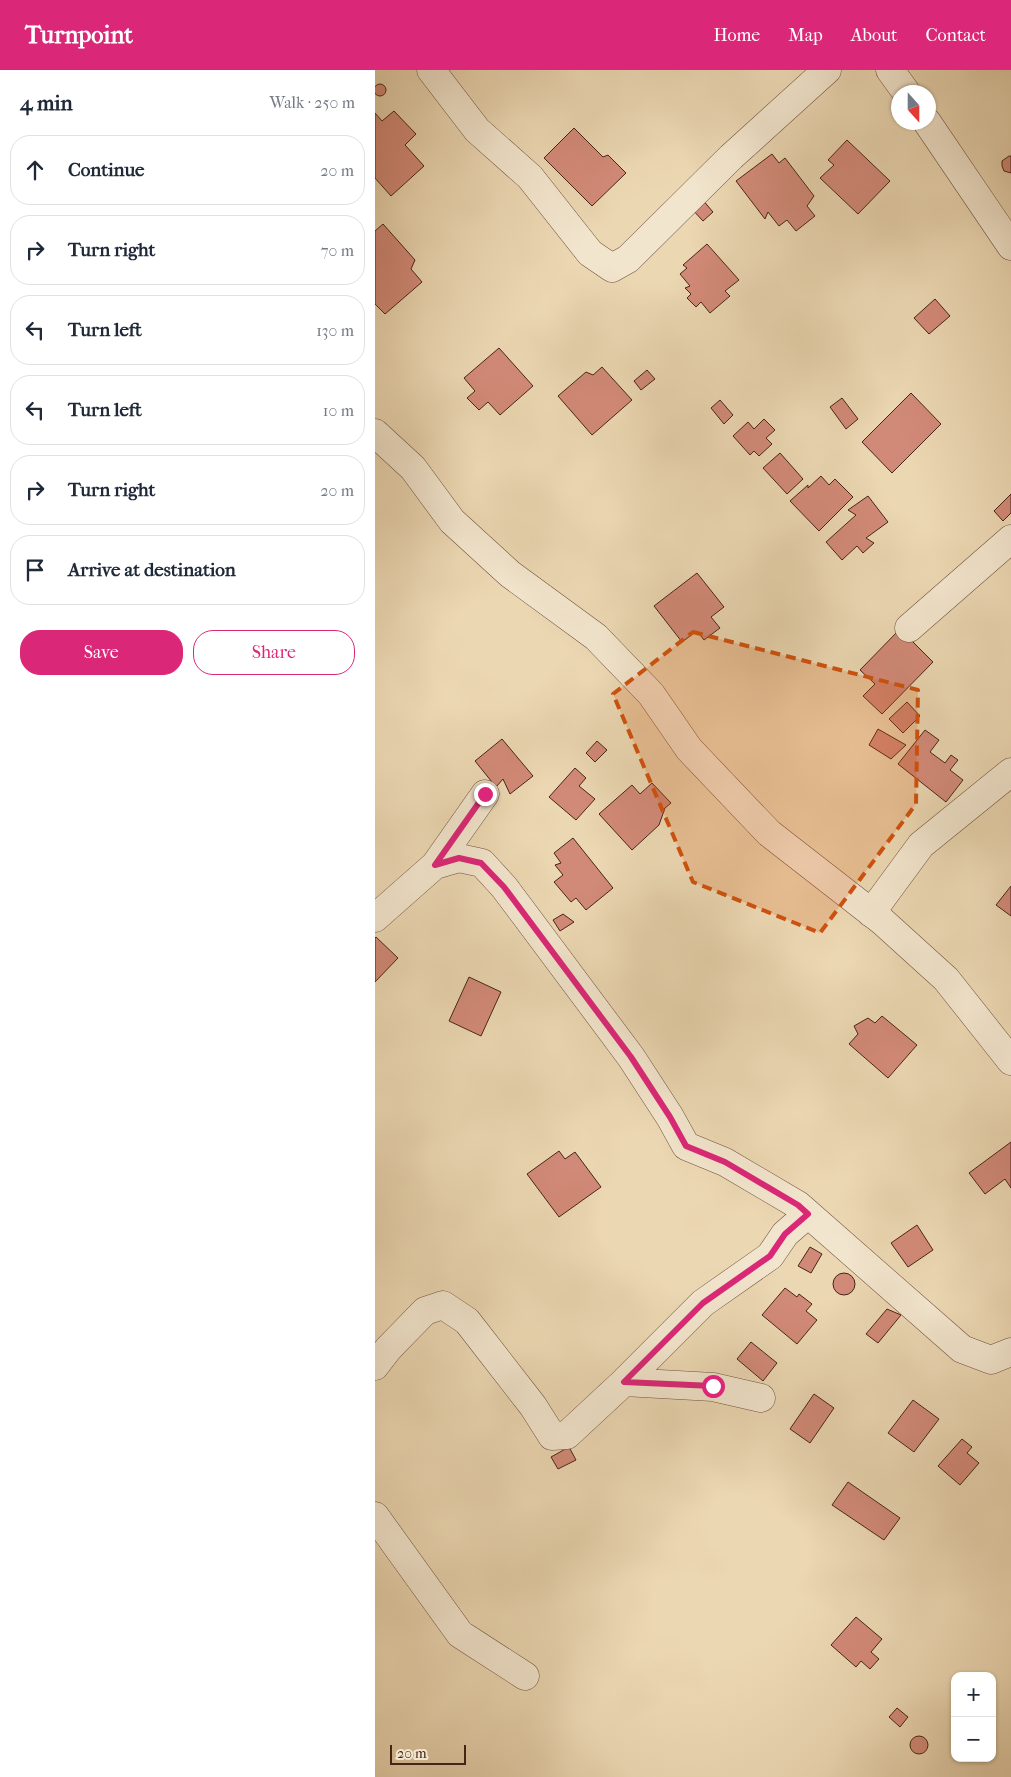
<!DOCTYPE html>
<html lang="en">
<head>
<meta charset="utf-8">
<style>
	body { margin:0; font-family:"IM FELL French Canon",serif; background:#f6f6f7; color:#1f2937 }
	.controls { position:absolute; right:15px; bottom:15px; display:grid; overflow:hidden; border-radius:10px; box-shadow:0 1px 4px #0004 }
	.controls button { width:45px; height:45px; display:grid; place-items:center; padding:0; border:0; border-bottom:1px solid #e0e1e3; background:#fff; color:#1f2937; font:25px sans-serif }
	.compass { position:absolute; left:516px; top:15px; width:45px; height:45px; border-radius:50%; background:#fff; box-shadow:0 1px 4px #0004; rotate:159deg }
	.scale { position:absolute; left:15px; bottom:12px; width:76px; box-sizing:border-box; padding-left:5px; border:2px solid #482417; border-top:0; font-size:14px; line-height:18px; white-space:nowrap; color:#482417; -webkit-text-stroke:4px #f2e5cd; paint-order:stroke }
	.stop { position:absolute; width:15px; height:15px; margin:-11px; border:4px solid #db2777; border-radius:50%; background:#fff }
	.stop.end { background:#db2777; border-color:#fff; box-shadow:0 1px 5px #0008 }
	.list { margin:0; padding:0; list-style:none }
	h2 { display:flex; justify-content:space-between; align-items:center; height:65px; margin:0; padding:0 20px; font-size:21px }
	h2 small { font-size:16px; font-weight:400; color:#747a83 }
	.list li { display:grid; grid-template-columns:32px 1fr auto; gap:15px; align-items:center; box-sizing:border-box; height:70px; margin:0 10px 10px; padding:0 10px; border:1px solid #e0e1e3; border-radius:20px }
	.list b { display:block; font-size:19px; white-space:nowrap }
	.list em { font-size:16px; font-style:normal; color:#747a83 }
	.actions { display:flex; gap:10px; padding:15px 20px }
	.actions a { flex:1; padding:11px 0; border:1px solid #db2777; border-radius:20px; text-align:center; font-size:18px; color:#db2777 }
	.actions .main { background:#db2777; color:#fff }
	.icon { flex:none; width:28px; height:28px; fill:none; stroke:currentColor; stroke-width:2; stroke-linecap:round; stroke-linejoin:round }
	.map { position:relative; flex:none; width:636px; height:1707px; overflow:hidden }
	header { display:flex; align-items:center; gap:30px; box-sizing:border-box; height:70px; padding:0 25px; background:#db2777; color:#fff }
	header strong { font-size:24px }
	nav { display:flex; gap:28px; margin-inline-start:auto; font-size:18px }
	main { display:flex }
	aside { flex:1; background:#fff }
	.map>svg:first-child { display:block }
	.building { fill:#d28a78; stroke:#482417 }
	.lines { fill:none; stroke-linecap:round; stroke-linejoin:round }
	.minor-casing { stroke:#71513e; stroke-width:29 }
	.minor { stroke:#f2e5cd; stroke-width:28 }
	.route { stroke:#db2777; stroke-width:6 }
	.marked { fill:#d0510e; fill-opacity:0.2; stroke:#d0510e; stroke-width:4; stroke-dasharray:10 6; stroke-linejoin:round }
</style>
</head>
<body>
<header>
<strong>Turnpoint</strong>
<nav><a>Home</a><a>Map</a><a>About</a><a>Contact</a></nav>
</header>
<main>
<aside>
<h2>4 min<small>Walk · 250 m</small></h2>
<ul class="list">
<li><svg class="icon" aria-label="ahead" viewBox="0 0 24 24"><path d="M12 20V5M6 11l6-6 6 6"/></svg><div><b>Continue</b></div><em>20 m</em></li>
<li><svg class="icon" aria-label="right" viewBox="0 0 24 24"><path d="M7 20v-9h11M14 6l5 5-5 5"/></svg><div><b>Turn right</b></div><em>70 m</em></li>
<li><svg class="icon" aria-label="left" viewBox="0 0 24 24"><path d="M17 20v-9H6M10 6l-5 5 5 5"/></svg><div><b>Turn left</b></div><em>130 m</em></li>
<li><svg class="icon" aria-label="left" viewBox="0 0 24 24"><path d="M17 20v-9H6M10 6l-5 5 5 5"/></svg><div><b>Turn left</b></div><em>10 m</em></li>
<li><svg class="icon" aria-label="right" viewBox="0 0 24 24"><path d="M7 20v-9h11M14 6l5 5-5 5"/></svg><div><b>Turn right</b></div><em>20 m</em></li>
<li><svg class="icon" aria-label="arrive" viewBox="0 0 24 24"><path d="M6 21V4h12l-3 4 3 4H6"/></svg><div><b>Arrive at destination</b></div></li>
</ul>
<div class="actions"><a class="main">Save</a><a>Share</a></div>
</aside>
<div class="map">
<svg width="636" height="1707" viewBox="0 0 636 1707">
	<rect width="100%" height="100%" fill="#ebd7b2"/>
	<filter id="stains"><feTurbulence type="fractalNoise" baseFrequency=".004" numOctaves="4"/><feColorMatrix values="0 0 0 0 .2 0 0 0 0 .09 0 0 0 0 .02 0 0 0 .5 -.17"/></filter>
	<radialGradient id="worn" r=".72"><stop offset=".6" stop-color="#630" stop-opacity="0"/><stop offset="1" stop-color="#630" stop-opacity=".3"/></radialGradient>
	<path class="building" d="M-1 20a6 6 0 1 1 12 0a6 6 0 1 1-12 0Z
		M 19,41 L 41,64 L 30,75 L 49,96 L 16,126 L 0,108 L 0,43 L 7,51 Z
		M 199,58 L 228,87 L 233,85 L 251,103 L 217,136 L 169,88 Z
		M 472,70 L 515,111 L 483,144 L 445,108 L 459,95 L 453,90 Z
		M 397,84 L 404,93 L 410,88 L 439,126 L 432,136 L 440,146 L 421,161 L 412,150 L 404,156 L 393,142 L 390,149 L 361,111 Z
		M 634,86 L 636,86 L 636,103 L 629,101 L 627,96 L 627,91 Z
		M 326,128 L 338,142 L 328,151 L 316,138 Z
		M 8,154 L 40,190 L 36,199 L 47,212 L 10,244 L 0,234 L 0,161 Z
		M 332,174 L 364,210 L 350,221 L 355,226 L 335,243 L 326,232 L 321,237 L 312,228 L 316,224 L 310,218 L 315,216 L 305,204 L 312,198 L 308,195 Z
		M 560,229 L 575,246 L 554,264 L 539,248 Z
		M 124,278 L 158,316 L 125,345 L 113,332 L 104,340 L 92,328 L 100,321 L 89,308 Z
		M 227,297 L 257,330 L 217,365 L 183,326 L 211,302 L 218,305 Z
		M 272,300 L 280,309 L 266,320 L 259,311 Z
		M 536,323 L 566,354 L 517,403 L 487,372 Z
		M 467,328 L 483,349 L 471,359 L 455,337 Z
		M 345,330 L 358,345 L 349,354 L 336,338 Z
		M 389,349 L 400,360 L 391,368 L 397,374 L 384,386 L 379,381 L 375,385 L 358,366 L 373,352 L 379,359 Z
		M 405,383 L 428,409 L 412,424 L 388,398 Z
		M 446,406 L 454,415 L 460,409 L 478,427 L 444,461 L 415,431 L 433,415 L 433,418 Z
		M 636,424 L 636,443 L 628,451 L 619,441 Z
		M 493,426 L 513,452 L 491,468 L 499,473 L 488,483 L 482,476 L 467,490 L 451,472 L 481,445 L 473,440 Z
		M 322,503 L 349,537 L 336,547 L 345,558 L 329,570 L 322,561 L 307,572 L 279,536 Z
		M 525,559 L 558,592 L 507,644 L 488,626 L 500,614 L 485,600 Z
		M 532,632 L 545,646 L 528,663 L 514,649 Z
		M 503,659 L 531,675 L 516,689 L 494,675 Z
		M 550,660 L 564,670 L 555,682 L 570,693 L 576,685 L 583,690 L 575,700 L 588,710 L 571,732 L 523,694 Z
		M 127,669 L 158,706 L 135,724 L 128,709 L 121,717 L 100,691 Z
		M 222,671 L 232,680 L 220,692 L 211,683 Z
		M 200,698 L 211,708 L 204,716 L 220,729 L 201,750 L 174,727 Z
		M 277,713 L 296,733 L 290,738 L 284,755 L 257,780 L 224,744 L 257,715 L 265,724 Z
		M 198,768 L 238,818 L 211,840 L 201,828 L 196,832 L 179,812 L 188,805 L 180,795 L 186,793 L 179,783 Z
		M 636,816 L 636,846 L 621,835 Z
		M 188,844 L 199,852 L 185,861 L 178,850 Z
		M 1,867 L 23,888 L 0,912 L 0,868 Z
		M 94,907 L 126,922 L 106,966 L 74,951 Z
		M 507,946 L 542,975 L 513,1008 L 474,974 L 483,964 L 479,956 L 493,948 L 500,953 Z
		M 636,1072 L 636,1118 L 630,1109 L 610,1124 L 594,1103 Z
		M 184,1081 L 190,1089 L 200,1082 L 226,1117 L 184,1147 L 152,1104 Z
		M 542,1155 L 558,1180 L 533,1197 L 516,1173 Z
		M 435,1177 L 447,1184 L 436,1203 L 423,1196 Z
		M458 1214a11 11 0 1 1 22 0a11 11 0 1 1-22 0Z
		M 410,1218 L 422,1227 L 424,1224 L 437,1234 L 431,1241 L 442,1250 L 422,1274 L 387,1245 Z
		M 512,1239 L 526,1245 L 503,1273 L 491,1264 Z
		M 376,1272 L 402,1293 L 388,1311 L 362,1289 Z
		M 439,1324 L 459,1338 L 435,1373 L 415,1359 Z
		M 538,1330 L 564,1349 L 539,1382 L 513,1363 Z
		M 587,1369 L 597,1377 L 592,1383 L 604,1393 L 585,1415 L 563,1396 Z
		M 194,1377 L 201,1390 L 183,1399 L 176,1387 Z
		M 473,1412 L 525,1448 L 509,1470 L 457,1435 Z
		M 481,1547 L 507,1569 L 496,1582 L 504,1589 L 495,1599 L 486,1591 L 481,1597 L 456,1575 Z
		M 522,1638 L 533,1647 L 525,1657 L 514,1647 Z
		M535 1675a9 9 0 1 1 18 0a9 9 0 1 1-18 0Z"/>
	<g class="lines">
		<defs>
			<path id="minor" d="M 56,0 L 102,60 L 155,107 L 215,183 L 237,198 L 253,189 L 356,87 L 452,0
				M 515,0 L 531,22
				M 552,52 L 636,176
				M 0,363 L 38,398 L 77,451 L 135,504 L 221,567 L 276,624 L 314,679 L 394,763 L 507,851 L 571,909 L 636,991
				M 534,558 L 636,469
				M 60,795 L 110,724
				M 496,843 L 546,775 L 636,702
				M 0,848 L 60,795 L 84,788 L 107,793 L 129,817 L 256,987 L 295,1047 L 311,1076 L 350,1092 L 423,1135 L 587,1279 L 616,1290 L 636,1282
				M 0,1296 L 13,1279 L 50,1241 L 68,1235 L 92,1251 L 158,1336 L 177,1366 L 192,1365 L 249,1312 L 328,1233 L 395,1186 L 410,1164 L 433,1144
				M 249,1312 L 338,1317 L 386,1328
				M 0,1446 L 85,1564 L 150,1606"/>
		</defs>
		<use href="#minor" class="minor-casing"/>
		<use href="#minor" class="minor"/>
	</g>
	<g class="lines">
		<path class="route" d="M 110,724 L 60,795 L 84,788 L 106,793 L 129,817 L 256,987 L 295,1047 L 311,1076 L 350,1092 L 423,1135 L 433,1144 L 410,1164 L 395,1186 L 328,1233 L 249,1312 L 338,1316"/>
	</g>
	<path class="marked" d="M 318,562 L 543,620 L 541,734 L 445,863 L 318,812 L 238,624 Z"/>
	<rect width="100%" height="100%" filter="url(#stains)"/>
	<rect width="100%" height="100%" fill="url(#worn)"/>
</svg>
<div class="controls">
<button>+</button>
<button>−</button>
</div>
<svg class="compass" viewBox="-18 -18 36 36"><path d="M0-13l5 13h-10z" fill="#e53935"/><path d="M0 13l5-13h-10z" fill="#747a83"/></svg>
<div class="scale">20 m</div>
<div class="stop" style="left:338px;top:1316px"></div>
<div class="stop end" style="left:110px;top:724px"></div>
</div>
</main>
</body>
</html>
